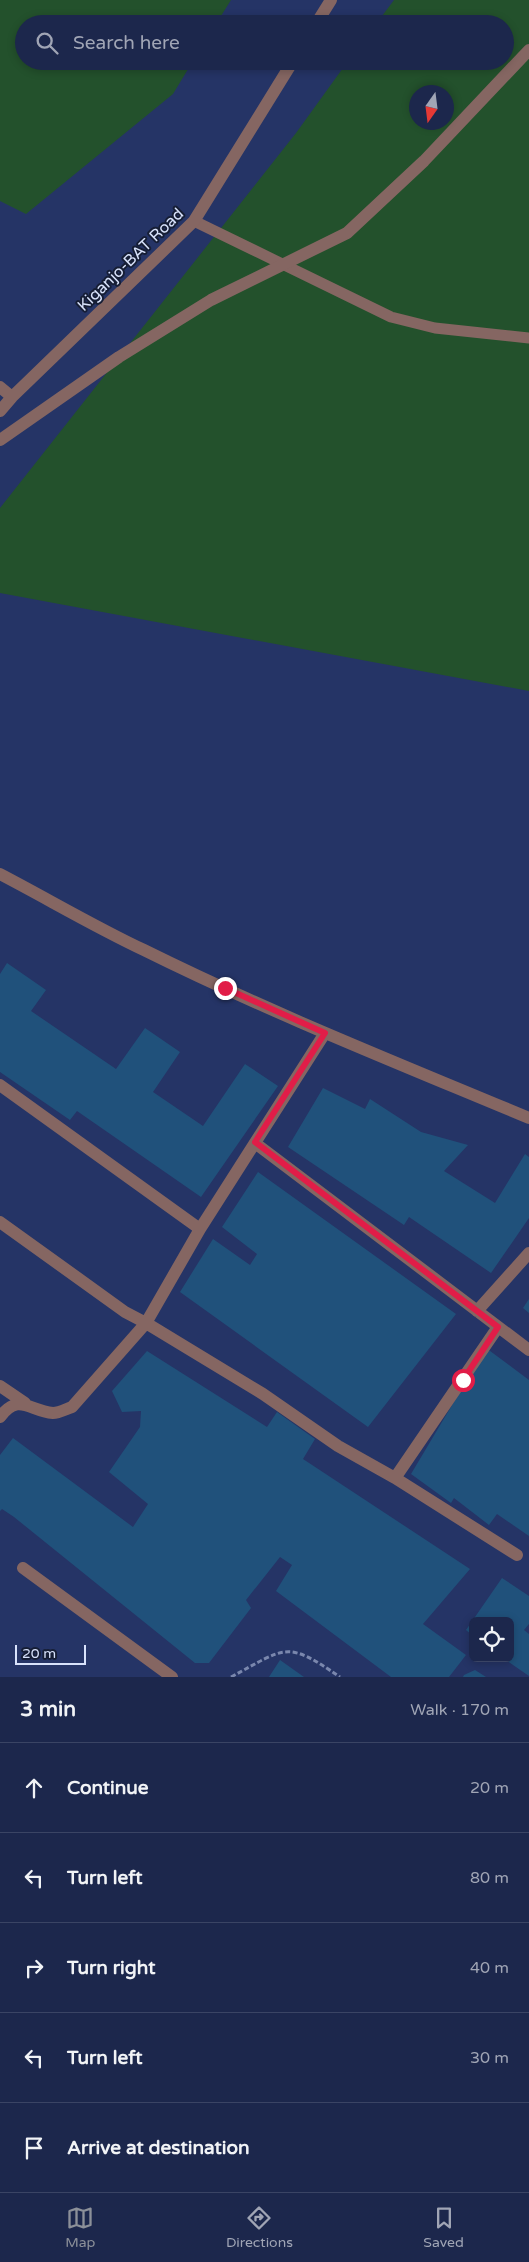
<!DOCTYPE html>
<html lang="en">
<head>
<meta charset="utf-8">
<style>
	body { margin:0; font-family:"Varela Round",sans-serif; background:#252f53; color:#f1f3f6 }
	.controls { position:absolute; right:15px; bottom:15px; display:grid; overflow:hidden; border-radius:8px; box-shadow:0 2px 8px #0003 }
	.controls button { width:45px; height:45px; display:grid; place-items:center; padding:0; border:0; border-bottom:1px solid #3a4464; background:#1c274c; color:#f1f3f6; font:25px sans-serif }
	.compass { position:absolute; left:409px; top:85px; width:45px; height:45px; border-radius:50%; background:#1c274c; box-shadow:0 2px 8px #0003; rotate:194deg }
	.scale { position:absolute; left:15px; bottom:12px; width:71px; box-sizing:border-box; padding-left:5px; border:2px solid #d8e2fb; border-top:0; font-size:14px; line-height:18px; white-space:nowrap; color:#d8e2fb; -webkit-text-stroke:4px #161e35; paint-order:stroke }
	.stop { position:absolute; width:15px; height:15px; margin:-11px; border:4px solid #e11d48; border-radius:50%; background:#fff }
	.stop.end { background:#e11d48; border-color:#fff; box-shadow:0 1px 5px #0008 }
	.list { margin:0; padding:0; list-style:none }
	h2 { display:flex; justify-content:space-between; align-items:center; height:65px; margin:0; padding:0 20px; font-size:21px }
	h2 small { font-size:16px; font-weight:400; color:#a0a5b5 }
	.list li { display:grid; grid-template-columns:32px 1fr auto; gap:15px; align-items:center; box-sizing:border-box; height:90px; padding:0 20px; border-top:1px solid #3a4464 }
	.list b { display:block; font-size:19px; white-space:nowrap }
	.list em { font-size:16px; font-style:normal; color:#a0a5b5 }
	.icon { flex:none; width:28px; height:28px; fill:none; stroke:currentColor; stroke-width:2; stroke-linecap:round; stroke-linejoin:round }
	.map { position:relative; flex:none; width:529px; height:1677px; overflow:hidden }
	.search { position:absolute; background:#1c274c; box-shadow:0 2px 8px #0003; left:15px; right:15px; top:15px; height:55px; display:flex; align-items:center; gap:12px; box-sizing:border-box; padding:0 18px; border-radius:28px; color:#a0a5b5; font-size:19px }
	.sheet { height:515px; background:#1c274c }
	nav { display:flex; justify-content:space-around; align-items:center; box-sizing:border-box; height:70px; border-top:1px solid #3a4464; background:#1c274c; font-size:14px; color:#a0a5b5 }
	nav a { display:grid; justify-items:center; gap:2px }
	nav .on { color:#8c9099 }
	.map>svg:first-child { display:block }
	.green { fill:#23512c; fill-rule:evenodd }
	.building { fill:#20517b }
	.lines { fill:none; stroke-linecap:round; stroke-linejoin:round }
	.path { stroke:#7a87ad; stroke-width:3; stroke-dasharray:5 2.5; stroke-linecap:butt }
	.service { stroke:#856662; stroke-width:11 }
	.minor { stroke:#856662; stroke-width:12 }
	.route { stroke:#e11d48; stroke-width:6 }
	.labels { text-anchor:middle; stroke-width:4; stroke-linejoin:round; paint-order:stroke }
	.street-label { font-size:16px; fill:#d8e2fb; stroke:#161e35 }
</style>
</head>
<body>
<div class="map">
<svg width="529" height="1677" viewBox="0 0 529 1677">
	<rect width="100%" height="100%" fill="#253466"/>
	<path class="green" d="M 0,0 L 231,0 L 216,24 L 24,24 L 24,61 L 193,61 L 173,94 L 26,214 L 0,201 Z
		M 394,0 L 529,0 L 529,691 L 0,593 L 0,508 L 296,133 L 348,61 L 505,61 L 505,24 L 376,24 ZM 416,92 L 446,92 L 446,122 L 416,122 Z"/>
	<path class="building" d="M 7,963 L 46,990 L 31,1011 L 116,1069 L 145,1028 L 180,1052 L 153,1092 L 203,1126 L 245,1064 L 278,1086 L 201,1197 L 77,1111 L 70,1120 L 0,1072 L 0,974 Z
		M 323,1088 L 365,1109 L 370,1099 L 421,1132 L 468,1145 L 444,1171 L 495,1203 L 525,1154 L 529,1157 L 529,1218 L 491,1273 L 409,1217 L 404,1225 L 288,1147 Z
		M 258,1172 L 456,1314 L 368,1427 L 180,1292 L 213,1239 L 250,1265 L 257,1254 L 222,1227 Z
		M 529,1299 L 529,1313 L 523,1308 Z
		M 486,1348 L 529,1380 L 529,1536 L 497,1514 L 489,1525 L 454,1498 L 451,1503 L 411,1474 Z
		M 147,1351 L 267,1427 L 277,1412 L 315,1439 L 303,1459 L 470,1569 L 423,1624 L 466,1655 L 449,1677 L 391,1677 L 276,1591 L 292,1565 L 280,1557 L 246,1600 L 251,1608 L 209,1663 L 195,1663 L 14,1517 L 2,1509 L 0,1511 L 0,1455 L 13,1438 L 133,1527 L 148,1504 L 109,1472 L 140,1427 L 141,1411 L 122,1412 L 112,1391 Z
		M 502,1578 L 529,1596 L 529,1624 L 524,1630 L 529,1634 L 529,1676 L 503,1658 L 510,1658 L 510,1621 L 473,1621 L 473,1636 L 466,1630 Z
		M 280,1660 L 304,1677 L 269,1677 Z
		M 475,1670 L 486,1677 L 463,1677 L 464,1675 Z"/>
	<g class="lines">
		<path class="path" d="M 231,1677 C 287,1647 286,1640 340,1677"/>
		<path class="service" d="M 194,221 L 391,317 L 435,328 L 529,338"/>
		<path class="minor" d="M 316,24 L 331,0
			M 0,387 L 12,397
			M 0,411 L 12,397 L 194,221 L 293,61
			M 0,440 L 119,357 L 211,300 L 347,233 L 424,161 L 529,50
			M 0,874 C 48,899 95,927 144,950 C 269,1012 400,1064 529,1118
			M 0,1085 L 200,1229
			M 255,1143 L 529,1350
			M 0,1222 L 125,1312 L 146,1323 L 263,1394 L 338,1446 L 395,1478 L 498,1327
			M 477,1311 L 529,1253
			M 0,1386 L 25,1403
			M 0,1417 C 19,1392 29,1411 53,1413 C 59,1413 66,1409 72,1407 L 146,1323 L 200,1229 L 325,1033
			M 395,1478 L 517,1555
			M 23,1568 L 172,1677"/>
	</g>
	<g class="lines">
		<path class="route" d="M 225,988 L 325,1033 L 255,1142 L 498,1327 L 463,1380"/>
	</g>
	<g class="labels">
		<g class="street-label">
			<text transform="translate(130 259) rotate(-44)" y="6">Kiganjo-BAT Road</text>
		</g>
	</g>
</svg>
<div class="controls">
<button><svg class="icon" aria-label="locate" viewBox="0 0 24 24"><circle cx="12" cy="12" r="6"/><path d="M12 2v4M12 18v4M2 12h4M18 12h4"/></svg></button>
</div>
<svg class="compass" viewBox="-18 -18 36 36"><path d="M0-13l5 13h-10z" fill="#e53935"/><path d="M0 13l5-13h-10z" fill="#a0a5b5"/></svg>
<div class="scale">20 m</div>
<div class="stop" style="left:463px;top:1380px"></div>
<div class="stop end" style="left:225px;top:988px"></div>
<div class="search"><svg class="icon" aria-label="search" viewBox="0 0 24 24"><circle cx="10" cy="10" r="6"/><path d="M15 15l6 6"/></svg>Search here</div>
</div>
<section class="sheet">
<h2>3 min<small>Walk · 170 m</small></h2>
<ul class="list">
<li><svg class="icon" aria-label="ahead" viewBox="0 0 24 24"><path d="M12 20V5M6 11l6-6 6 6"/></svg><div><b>Continue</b></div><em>20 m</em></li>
<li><svg class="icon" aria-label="left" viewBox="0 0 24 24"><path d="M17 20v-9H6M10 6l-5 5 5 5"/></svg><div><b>Turn left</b></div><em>80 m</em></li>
<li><svg class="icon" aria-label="right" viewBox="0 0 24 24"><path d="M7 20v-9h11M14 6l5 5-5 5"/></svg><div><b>Turn right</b></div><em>40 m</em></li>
<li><svg class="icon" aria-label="left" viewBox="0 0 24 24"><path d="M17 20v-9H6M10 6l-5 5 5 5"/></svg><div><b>Turn left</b></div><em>30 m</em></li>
<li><svg class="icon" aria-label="arrive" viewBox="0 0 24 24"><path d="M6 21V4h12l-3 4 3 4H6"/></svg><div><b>Arrive at destination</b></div></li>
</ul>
</section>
<nav>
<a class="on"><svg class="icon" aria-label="map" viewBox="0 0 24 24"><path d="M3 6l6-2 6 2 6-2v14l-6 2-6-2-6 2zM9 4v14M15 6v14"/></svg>Map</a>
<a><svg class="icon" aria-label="directions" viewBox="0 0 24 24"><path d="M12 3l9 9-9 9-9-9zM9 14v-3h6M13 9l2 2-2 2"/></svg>Directions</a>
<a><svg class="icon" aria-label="saved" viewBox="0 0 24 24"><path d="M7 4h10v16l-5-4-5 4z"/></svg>Saved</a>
</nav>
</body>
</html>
